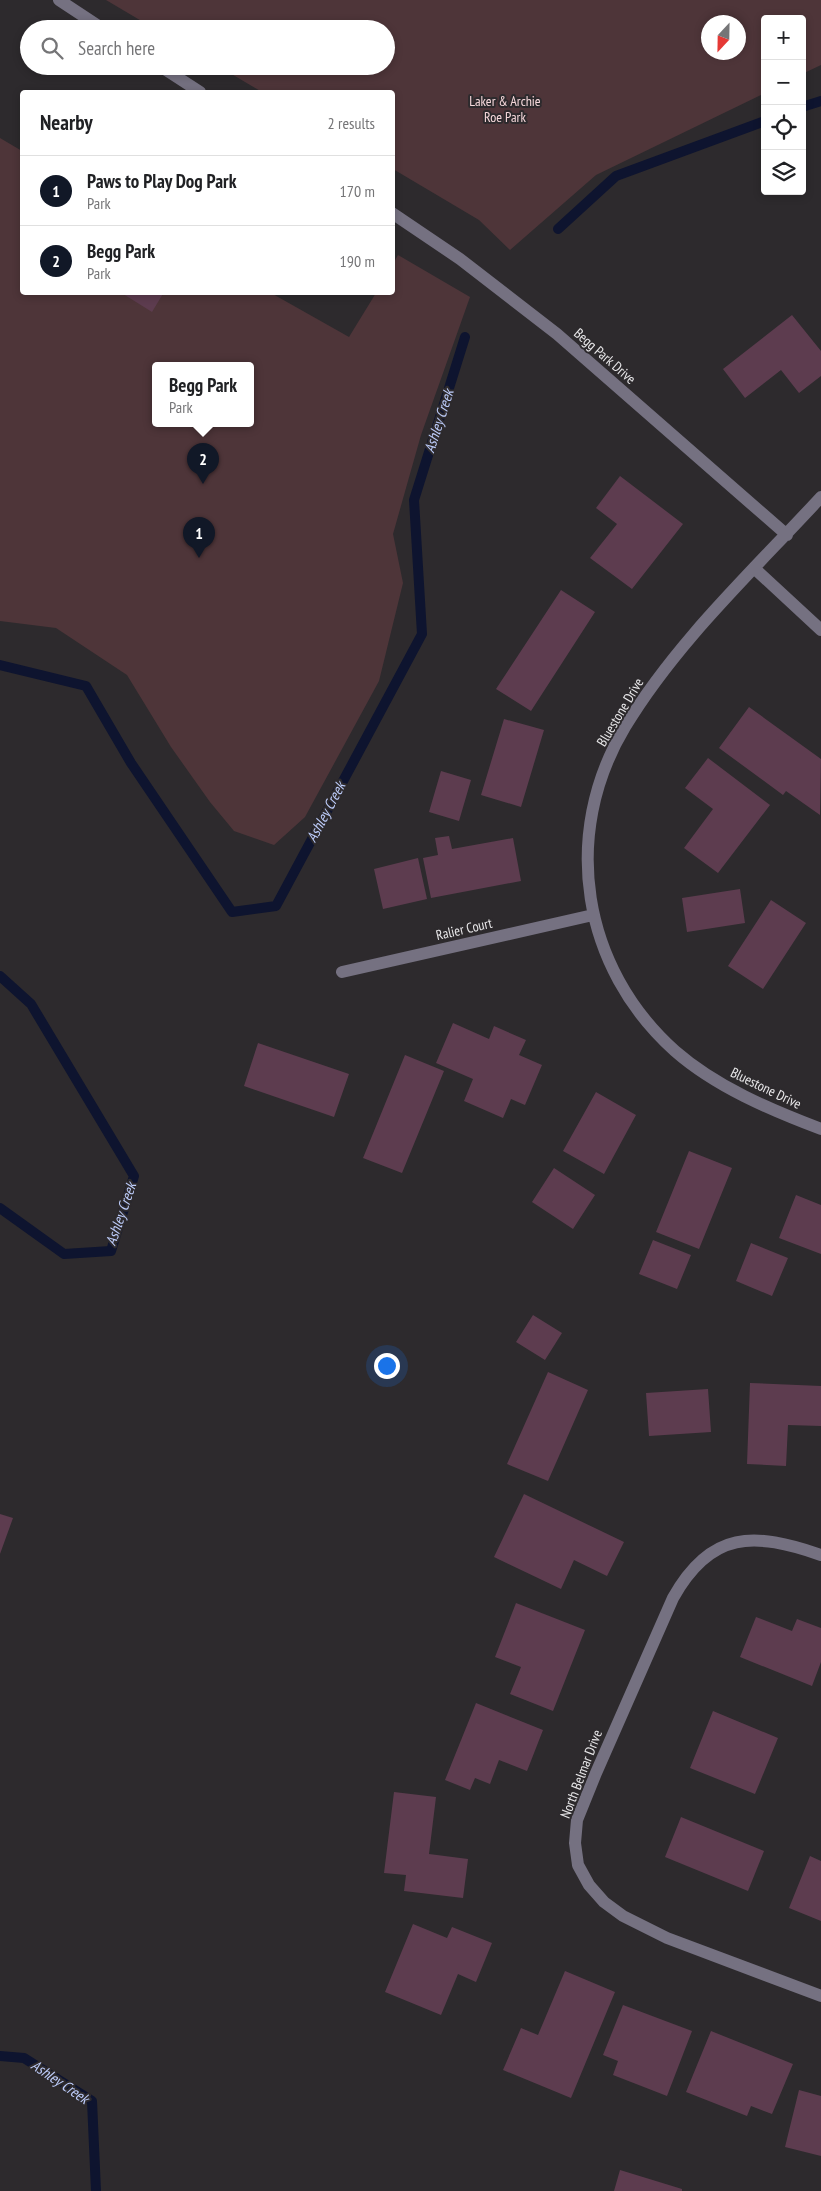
<!DOCTYPE html>
<html lang="en">
<head>
<meta charset="utf-8">
<style>
	body { margin:0; font-family:"PT Sans Narrow",sans-serif; background:#f2f2f2; color:#202124 }
	.controls { position:absolute; right:15px; top:15px; display:grid; overflow:hidden; border-radius:5px; box-shadow:0 2px 8px #0003 }
	.controls button { width:45px; height:45px; display:grid; place-items:center; padding:0; border:0; border-bottom:1px solid #e0e0e0; background:#fff; color:#202124; font:25px sans-serif }
	.compass { position:absolute; left:701px; top:15px; width:45px; height:45px; border-radius:50%; background:#fff; box-shadow:0 2px 8px #0003; rotate:202deg }
	.you { position:absolute; left:386px; top:1365px; width:18px; height:18px; margin:-12px; border:4px solid #fff; border-radius:50%; background:#1a73e8; box-shadow:0 0 0 8px #1a73e833 }
	.badge { display:grid; place-items:center; width:32px; height:32px; border-radius:50%; background:#111827; color:#fff; font-size:16px; font-weight:700 }
	.pin { position:absolute; translate:-50% -41px; filter:drop-shadow(0 1px 2px #0008) }
	.pin::after { content:''; position:absolute; top:26px; width:18px; height:15px; background:inherit; clip-path:polygon(0 0,100% 0,50% 100%) }
	.popup { position:absolute; left:152px; top:362px; width:102px; height:65px; box-sizing:border-box; display:grid; place-content:center; border-radius:5px; background:#fff; filter:drop-shadow(0 1px 4px #0005); font-size:16px; white-space:nowrap; color:#757577 }
	.popup b { font-size:19px; color:#202124 }
	.popup::after { content:''; position:absolute; left:50%; top:100%; margin-left:-10px; border:10px solid transparent; border-top-color:#fff }
	.list { margin:0; padding:0; list-style:none }
	h2 { display:flex; justify-content:space-between; align-items:center; height:65px; margin:0; padding:0 20px; font-size:21px }
	h2 small { font-size:16px; font-weight:400; color:#757577 }
	.list li { display:grid; grid-template-columns:32px 1fr auto; gap:15px; align-items:center; box-sizing:border-box; height:70px; padding:0 20px; border-top:1px solid #e0e0e0 }
	.list b { display:block; font-size:19px; white-space:nowrap }
	.list p { margin:0; font-size:16px; white-space:nowrap; color:#757577 }
	.list em { font-size:16px; font-style:normal; color:#757577 }
	.icon { flex:none; width:28px; height:28px; fill:none; stroke:currentColor; stroke-width:2; stroke-linecap:round; stroke-linejoin:round }
	.map { position:relative; flex:none; width:821px; height:2191px; overflow:hidden }
	.search { position:absolute; background:#fff; box-shadow:0 2px 8px #0003; left:20px; top:20px; width:375px; height:55px; display:flex; align-items:center; gap:12px; box-sizing:border-box; padding:0 18px; border-radius:28px; color:#757577; font-size:19px }
	.panel { position:absolute; background:#fff; box-shadow:0 2px 8px #0003; left:20px; top:90px; width:375px; height:205px; border-radius:5px }
	.map>svg:first-child { display:block }
	.green { fill:#4e3539; fill-rule:evenodd }
	.lines { fill:none; stroke-linecap:round; stroke-linejoin:round }
	.stream { stroke:#0e142f; stroke-width:10 }
	.building { fill:#5d3c4f }
	.minor { stroke:#757181; stroke-width:12 }
	.labels { text-anchor:middle; stroke-width:4; stroke-linejoin:round; paint-order:stroke }
	.park-label { font-size:14px; fill:#f6d8db; stroke:#2d2a2d }
	.street-label { font-size:14px; fill:#e9e8ea; stroke:#2d2a2d }
	.water-label { font-size:15px; font-style:italic; fill:#bdccfa; stroke:#2d2a2d }
</style>
</head>
<body>
<div class="map">
<svg width="821" height="2191" viewBox="0 0 821 2191">
	<rect width="100%" height="100%" fill="#2d2a2d"/>
	<path class="green" d="M 106,0 L 821,0 L 821,65 L 802,74 L 802,19 L 765,19 L 765,93 L 596,175 L 510,250 L 479,220 L 393,169 L 392,92 L 262,92 L 218,66 L 386,66 L 386,29 L 155,29 ZM 708,22 L 738,22 L 738,52 L 708,52 Z
		M 0,138 L 22,151 L 22,292 L 271,293 L 349,337 L 376,293 L 392,292 L 393,264 L 398,255 L 470,297 L 421,435 L 393,534 L 403,583 L 379,681 L 305,817 L 274,845 L 234,831 L 210,802 L 171,747 L 127,675 L 56,628 L 0,621 ZM 156,365 L 250,365 L 250,423 L 156,423 Z"/>
	<g class="lines">
		<path class="stream" d="M 802,107 L 821,101
			M 558,229 L 616,176 L 765,121
			M 0,665 L 86,686 L 131,763 L 232,912 L 276,906 L 422,634 L 414,500 L 465,337
			M 0,976 L 31,1004 L 134,1176 L 111,1251 L 64,1254 L 0,1208
			M 0,2056 L 24,2058 L 92,2101 L 96,2191"/>
	</g>
	<path class="building" d="M 120,292 L 164,292 L 152,312 Z
		M 792,315 L 821,351 L 821,376 L 799,393 L 781,370 L 745,398 L 723,369 Z
		M 620,476 L 683,524 L 632,589 L 590,558 L 617,524 L 596,508 Z
		M 561,590 L 595,612 L 531,711 L 496,689 Z
		M 749,707 L 821,759 L 820,815 L 786,791 L 783,795 L 719,748 Z
		M 504,719 L 544,730 L 521,807 L 481,795 Z
		M 708,758 L 770,805 L 718,873 L 684,848 L 713,809 L 685,788 Z
		M 441,771 L 471,780 L 459,821 L 429,812 Z
		M 449,836 L 452,849 L 513,838 L 521,881 L 431,898 L 423,858 L 438,855 L 435,838 Z
		M 418,858 L 427,899 L 383,909 L 374,869 Z
		M 740,889 L 745,923 L 687,932 L 682,898 Z
		M 771,900 L 806,923 L 763,989 L 728,966 Z
		M 453,1023 L 489,1039 L 494,1026 L 526,1040 L 519,1055 L 542,1065 L 525,1105 L 511,1099 L 503,1118 L 464,1101 L 473,1079 L 436,1063 Z
		M 258,1043 L 349,1074 L 334,1117 L 244,1086 Z
		M 405,1055 L 444,1071 L 402,1173 L 363,1158 Z
		M 596,1092 L 636,1115 L 604,1174 L 563,1151 Z
		M 689,1151 L 732,1168 L 699,1249 L 656,1232 Z
		M 554,1168 L 595,1195 L 573,1229 L 532,1202 Z
		M 796,1195 L 821,1205 L 821,1254 L 779,1238 Z
		M 653,1240 L 691,1255 L 677,1289 L 639,1274 Z
		M 751,1243 L 788,1258 L 772,1296 L 736,1281 Z
		M 533,1315 L 562,1333 L 545,1360 L 516,1342 Z
		M 548,1372 L 588,1390 L 548,1481 L 507,1464 Z
		M 750,1383 L 821,1386 L 821,1426 L 788,1425 L 786,1466 L 747,1464 Z
		M 708,1389 L 711,1432 L 649,1436 L 646,1393 Z
		M 524,1494 L 624,1542 L 607,1576 L 574,1560 L 561,1589 L 494,1557 Z
		M 0,1514 L 13,1518 L 0,1554 Z
		M 516,1603 L 585,1630 L 553,1711 L 510,1694 L 521,1667 L 495,1657 Z
		M 756,1617 L 792,1631 L 797,1619 L 821,1628 L 821,1662 L 812,1686 L 740,1657 Z
		M 476,1703 L 543,1730 L 527,1771 L 499,1760 L 490,1784 L 475,1778 L 470,1790 L 445,1780 Z
		M 713,1711 L 778,1738 L 755,1794 L 690,1768 Z
		M 394,1792 L 436,1797 L 429,1854 L 468,1859 L 463,1898 L 404,1891 L 406,1875 L 384,1873 Z
		M 681,1817 L 764,1851 L 748,1891 L 665,1857 Z
		M 810,1856 L 821,1861 L 821,1921 L 789,1908 Z
		M 413,1924 L 447,1938 L 452,1927 L 492,1943 L 476,1982 L 458,1974 L 441,2015 L 385,1992 Z
		M 565,1971 L 615,1992 L 571,2098 L 503,2070 L 521,2028 L 538,2035 Z
		M 623,2005 L 692,2031 L 667,2096 L 613,2075 L 618,2061 L 603,2055 Z
		M 711,2031 L 793,2064 L 772,2114 L 751,2106 L 747,2116 L 686,2092 Z
		M 799,2090 L 821,2096 L 821,2156 L 785,2147 Z
		M 620,2170 L 682,2189 L 682,2191 L 614,2191 Z"/>
	<g class="lines">
		<path class="minor" d="M 59,0 L 103,29
			M 160,66 L 200,92
			M 392,213 L 460,259 L 557,334 L 787,535
			M 821,497 C 753,571 677,641 625,727 C 560,835 582,968 675,1051 C 716,1087 771,1110 821,1129
			M 754,568 L 821,630
			M 342,972 L 593,915
			M 821,1555 C 754,1532 711,1530 673,1598 L 596,1773 L 577,1820 L 575,1843 L 578,1865 L 589,1885 L 604,1902 L 623,1916 L 667,1938 L 821,1996"/>
	</g>
	<g class="labels">
		<g class="park-label">
			<text x="505" y="106">Laker &amp; Archie<tspan x="505" dy="16">Roe Park</tspan></text>
		</g>
		<g class="street-label">
			<text transform="translate(605 356) rotate(41)" y="5">Begg Park Drive</text>
			<text transform="translate(620 712) rotate(-59)" y="5">Bluestone Drive</text>
			<text transform="translate(464 929) rotate(-13)" y="5">Ralier Court</text>
			<text transform="translate(766 1088) rotate(26)" y="5">Bluestone Drive</text>
			<text transform="translate(581 1774) rotate(-69)" y="5">North Belmar Drive</text>
		</g>
		<g class="water-label">
			<text transform="translate(439 421) rotate(-72)" y="5">Ashley Creek</text>
			<text transform="translate(326 812) rotate(-62)" y="5">Ashley Creek</text>
			<text transform="translate(121 1214) rotate(-71)" y="5">Ashley Creek</text>
			<text transform="translate(60 2082) rotate(34)" y="5">Ashley Creek</text>
		</g>
	</g>
</svg>
<div class="controls">
<button>+</button>
<button>−</button>
<button><svg class="icon" aria-label="locate" viewBox="0 0 24 24"><circle cx="12" cy="12" r="6"/><path d="M12 2v4M12 18v4M2 12h4M18 12h4"/></svg></button>
<button><svg class="icon" aria-label="layers" viewBox="0 0 24 24"><path d="M12 4l9 5-9 5-9-5zM3 14l9 5 9-5"/></svg></button>
</div>
<svg class="compass" viewBox="-18 -18 36 36"><path d="M0-13l5 13h-10z" fill="#e53935"/><path d="M0 13l5-13h-10z" fill="#757577"/></svg>
<div class="you"></div>
<div class="pin badge" style="left:199px;top:558px">1</div>
<div class="pin badge" style="left:203px;top:484px">2</div>
<div class="popup"><b>Begg Park</b>Park</div>
<div class="search"><svg class="icon" aria-label="search" viewBox="0 0 24 24"><circle cx="10" cy="10" r="6"/><path d="M15 15l6 6"/></svg>Search here</div>
<section class="panel">
<h2>Nearby<small>2 results</small></h2>
<ul class="list">
<li><span class="badge">1</span><div><b>Paws to Play Dog Park</b><p>Park</p></div><em>170 m</em></li>
<li><span class="badge">2</span><div><b>Begg Park</b><p>Park</p></div><em>190 m</em></li>
</ul>
</section>
</div>
</body>
</html>
